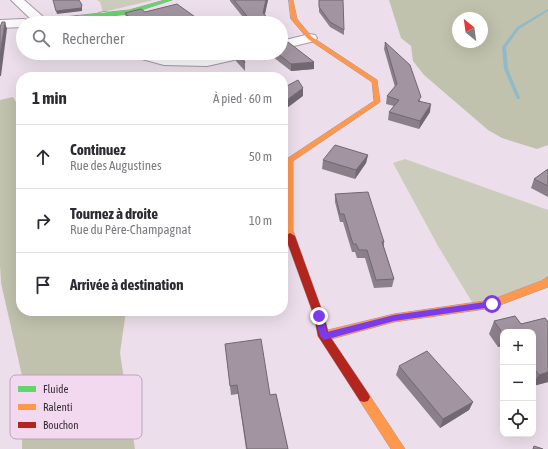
<!DOCTYPE html>
<html lang="fr">
<head>
<meta charset="utf-8">
<style>
	body { margin:0; font-family:"Asap Condensed",sans-serif; background:#f7f7f7; color:#2b2b33 }
	.controls { position:absolute; right:12px; bottom:12px; display:grid; overflow:hidden; border-radius:8px; box-shadow:0 4px 16px #0002 }
	.controls button { width:36px; height:36px; display:grid; place-items:center; padding:0; border:0; border-bottom:1px solid #e1e1e2; background:#fff; color:#2b2b33; font:20px sans-serif }
	.compass { position:absolute; left:452px; top:12px; width:36px; height:36px; border-radius:50%; background:#fff; box-shadow:0 4px 16px #0002; rotate:331deg }
	.stop { position:absolute; width:12px; height:12px; margin:-9px; border:3px solid #7c3aed; border-radius:50%; background:#fff }
	.stop.end { background:#7c3aed; border-color:#fff; box-shadow:0 1px 4px #0008 }
	.list { margin:0; padding:0; list-style:none }
	h2 { display:flex; justify-content:space-between; align-items:center; height:52px; margin:0; padding:0 16px; font-size:17px }
	h2 small { font-size:13px; font-weight:400; color:#7c7c81 }
	.list li { display:grid; grid-template-columns:26px 1fr auto; gap:12px; align-items:center; box-sizing:border-box; height:64px; padding:0 16px; border-top:1px solid #e1e1e2 }
	.list b { display:block; font-size:15px; white-space:nowrap }
	.list p { margin:0; font-size:13px; white-space:nowrap; color:#7c7c81 }
	.list em { font-size:13px; font-style:normal; color:#7c7c81 }
	.icon { flex:none; width:22px; height:22px; fill:none; stroke:currentColor; stroke-width:2; stroke-linecap:round; stroke-linejoin:round }
	.map { position:relative; flex:none; width:548px; height:449px; overflow:hidden }
	.search { position:absolute; background:#fff; box-shadow:0 4px 16px #0002; left:16px; top:16px; width:272px; height:44px; display:flex; align-items:center; gap:10px; box-sizing:border-box; padding:0 14px; border-radius:22px; color:#7c7c81; font-size:15px }
	.panel { position:absolute; background:#fff; box-shadow:0 4px 16px #0002; left:16px; top:72px; width:272px; height:244px; border-radius:16px }
	.map>svg:first-child { display:block }
	.green { fill:#ccccbc }
	.forest { fill:#c1c2ad; fill-rule:evenodd }
	.lines { fill:none; stroke-linecap:round; stroke-linejoin:round }
	.stream { fill:#90bac7; fill-rule:evenodd }
	.street-casing { stroke:#a49aa3; stroke-width:2 }
	.fast-casing { stroke:#a49aa3; stroke-width:1 }
	.slow-casing { stroke:#a49aa3; stroke-width:1 }
	.jam-casing { stroke:#a49aa3; stroke-width:1 }
	.street { fill:#fcfafc; fill-rule:evenodd }
	.fast { fill:#63d668; fill-rule:evenodd }
	.slow { fill:#ff974d; fill-rule:evenodd }
	.jam { fill:#b3261e; fill-rule:evenodd }
	.wall { fill:#8b808a }
	.shaded-wall { fill:#716871 }
	.building { fill:#a295a1; stroke:#716871 }
	.route { fill:#7c3aed }
	.key { fill:#f2d9ef; stroke:#baa5b7; stroke-width:1 }
	.key-label { font-size:11px; fill:#362c35 }
</style>
</head>
<body>
<div class="map">
<svg width="548" height="449" viewBox="0 0 548 449">
	<rect width="100%" height="100%" fill="#ecdfeb"/>
	<path class="green" d="M 97,0 L 154,0 L 103,12 L 100,2 Z
		M 405,159 L 548,210 L 548,281 L 475,307 L 438,246 L 393,163 Z"/>
	<path class="forest" d="M 389,0 L 548,0 L 548,145 L 537,149 L 502,138 L 488,130 L 424,75 L 413,61 L 411,46 L 401,38 ZM 458,18 L 482,18 L 482,42 L 458,42 Z
		M 13,97 L 21,111 L 21,311 L 126,311 L 120,353 L 135,449 L 22,449 L 23,380 L 1,283 L 0,265 L 0,100 Z"/>
	<g class="lines">
		<path class="stream" d="M 548,9 L 548,11 L 519,29 L 506,47 L 508,69 L 520,98 L 519,99 L 517,99 L 504,69 L 502,47 L 517,27 Z"/>
		<defs>
			<path id="street" d="M 11,0 L 24,0 L 49,22 L 35,23 Z
				M 104,12 L 109,13 L 117,23 L 103,23 L 98,16 L 99,13 Z
				M 23,19 L 28,20 L 30,23 L 23,23 L 23,27 L 0,28 L 0,20 Z
				M 310,34 L 315,35 L 317,38 L 315,41 L 281,49 L 281,41 Z
				M 129,53 L 152,53 L 165,57 L 207,58 L 228,53 L 254,53 L 252,56 L 207,66 L 164,65 L 131,56 Z"/>
			<path id="fast" d="M 165,0 L 172,0 L 129,14 L 41,23 L 23,23 L 26,21 L 129,10 Z"/>
			<path id="slow" d="M 289,0 L 293,0 L 297,19 L 312,37 L 377,80 L 380,102 L 293,161 L 293,231 L 295,236 L 290,239 L 287,238 L 283,231 L 285,160 L 374,101 L 372,82 L 308,39 L 291,19 Z
				M 548,277 L 548,287 L 492,308 L 394,322 L 324,341 L 320,339 L 318,336 L 320,333 L 324,331 L 394,314 L 491,300 L 541,281 Z
				M 364,392 L 368,393 L 405,449 L 391,449 L 360,401 L 358,397 L 360,393 Z"/>
			<path id="jam" d="M 290,233 L 295,236 L 324,316 L 329,335 L 368,393 L 370,397 L 368,401 L 364,402 L 360,401 L 318,336 L 314,316 L 285,236 Z"/>
		</defs>
		<use href="#street" class="street-casing"/>
		<use href="#fast" class="fast-casing"/>
		<use href="#slow" class="slow-casing"/>
		<use href="#jam" class="jam-casing"/>
		<use href="#street" class="street"/>
		<use href="#fast" class="fast"/>
		<use href="#slow" class="slow"/>
		<use href="#jam" class="jam"/>
	</g>
	<path class="wall" d="M 230,0 L 268,0 L 265,15 L 272,23 L 247,22 L 230,1 Z
		M 319,0 L 344,30 L 344,35 L 330,27 L 319,12 Z
		M 145,12 L 199,23 L 132,23 L 126,18 L 125,13 Z
		M 385,42 L 421,102 L 430,112 L 419,129 L 388,120 L 389,112 L 394,106 L 386,104 L 387,96 L 395,87 L 384,49 Z
		M 268,53 L 281,53 L 314,69 L 291,71 Z
		M 235,54 L 245,63 L 245,71 L 236,61 Z
		M 368,155 L 366,163 L 355,179 L 322,169 L 323,160 Z
		M 548,169 L 548,197 L 531,188 L 534,179 Z
		M 335,194 L 384,242 L 384,247 L 394,279 L 392,287 L 374,288 L 365,258 L 357,258 L 355,252 L 352,252 L 343,222 L 340,222 L 335,202 Z
		M 197,311 L 234,311 L 197,316 Z
		M 515,316 L 521,324 L 545,318 L 548,322 L 548,382 L 533,386 L 533,332 L 503,332 L 503,347 L 502,346 L 498,347 L 489,334 L 494,321 Z
		M 225,344 L 270,395 L 276,394 L 288,449 L 246,449 L 238,394 L 231,395 Z
		M 399,366 L 473,402 L 469,410 L 440,428 L 396,375 Z"/>
	<path class="shaded-wall" d="M 266,0 L 268,0 L 263,20 L 263,13 Z
		M 82,5 L 82,11 L 57,14 L 56,11 Z
		M 78,16 L 80,23 L 77,23 Z
		M 198,19 L 199,23 L 195,23 Z
		M 5,22 L 7,29 L 1,76 L 0,76 L 0,55 Z
		M 314,62 L 314,69 L 291,71 L 291,64 Z
		M 303,88 L 303,96 L 283,111 L 283,103 Z
		M 431,104 L 430,112 L 419,129 L 420,121 Z
		M 368,155 L 366,163 L 355,179 L 356,170 Z
		M 503,335 L 503,343 L 502,346 L 498,347 Z
		M 548,372 L 548,382 L 533,386 L 533,384 L 539,375 Z
		M 473,402 L 469,410 L 440,428 L 443,419 Z"/>
	<path class="building" d="M 53,0 L 79,0 L 82,5 L 81,8 L 56,11 Z
		M 234,0 L 266,0 L 263,13 L 272,23 L 242,23 L 251,21 Z
		M 319,0 L 343,0 L 344,30 L 330,22 L 319,7 Z
		M 177,4 L 198,19 L 195,23 L 136,23 L 125,13 L 141,9 L 145,12 Z
		M 78,16 L 77,23 L 60,23 L 58,18 Z
		M 2,22 L 5,22 L 0,55 L 0,27 Z
		M 288,42 L 314,62 L 291,64 L 277,53 L 281,53 L 281,43 Z
		M 385,42 L 410,65 L 421,97 L 418,101 L 431,104 L 420,121 L 389,112 L 399,100 L 387,96 L 397,84 Z
		M 239,53 L 241,53 L 245,63 L 235,54 Z
		M 298,80 L 303,88 L 283,103 L 283,88 Z
		M 335,145 L 368,155 L 356,170 L 323,160 Z
		M 548,169 L 548,186 L 534,179 Z
		M 368,192 L 384,242 L 382,242 L 394,279 L 376,280 L 367,250 L 359,250 L 356,244 L 353,244 L 344,214 L 340,214 L 335,194 Z
		M 515,316 L 521,324 L 545,318 L 548,322 L 548,372 L 539,375 L 533,367 L 533,332 L 503,332 L 503,334 L 494,321 Z
		M 261,339 L 270,395 L 276,394 L 288,449 L 247,449 L 237,385 L 230,386 L 225,344 Z
		M 427,351 L 473,402 L 443,419 L 399,366 Z
		M 534,446 L 543,449 L 533,449 Z"/>
	<path class="route" d="M 492,301 L 496,304 L 492,307 L 394,321 L 324,340 L 320,336 L 315,316 L 319,313 L 322,314 L 327,332 L 394,315 Z"/>
	<rect x="10" y="375" width="132" height="64" rx="6" class="key"/>
	<rect x="18" y="386" width="18" height="6" fill="#63d668"/>
	<rect x="18" y="404" width="18" height="6" fill="#ff974d"/>
	<rect x="18" y="422" width="18" height="6" fill="#b3261e"/>
	<g class="key-label">
		<text x="43" y="393">Fluide</text>
		<text x="43" y="411">Ralenti</text>
		<text x="43" y="429">Bouchon</text>
	</g>
</svg>
<div class="controls">
<button>+</button>
<button>−</button>
<button><svg class="icon" aria-label="locate" viewBox="0 0 24 24"><circle cx="12" cy="12" r="6"/><path d="M12 2v4M12 18v4M2 12h4M18 12h4"/></svg></button>
</div>
<svg class="compass" viewBox="-18 -18 36 36"><path d="M0-13l5 13h-10z" fill="#e53935"/><path d="M0 13l5-13h-10z" fill="#7c7c81"/></svg>
<div class="stop" style="left:492px;top:304px"></div>
<div class="stop end" style="left:319px;top:316px"></div>
<div class="search"><svg class="icon" aria-label="search" viewBox="0 0 24 24"><circle cx="10" cy="10" r="6"/><path d="M15 15l6 6"/></svg>Rechercher</div>
<section class="panel">
<h2>1 min<small>À pied · 60 m</small></h2>
<ul class="list">
<li><svg class="icon" aria-label="ahead" viewBox="0 0 24 24"><path d="M12 20V5M6 11l6-6 6 6"/></svg><div><b>Continuez</b><p>Rue des Augustines</p></div><em>50 m</em></li>
<li><svg class="icon" aria-label="right" viewBox="0 0 24 24"><path d="M7 20v-9h11M14 6l5 5-5 5"/></svg><div><b>Tournez à droite</b><p>Rue du Père-Champagnat</p></div><em>10 m</em></li>
<li><svg class="icon" aria-label="arrive" viewBox="0 0 24 24"><path d="M6 21V4h12l-3 4 3 4H6"/></svg><div><b>Arrivée à destination</b></div></li>
</ul>
</section>
</div>
</body>
</html>
